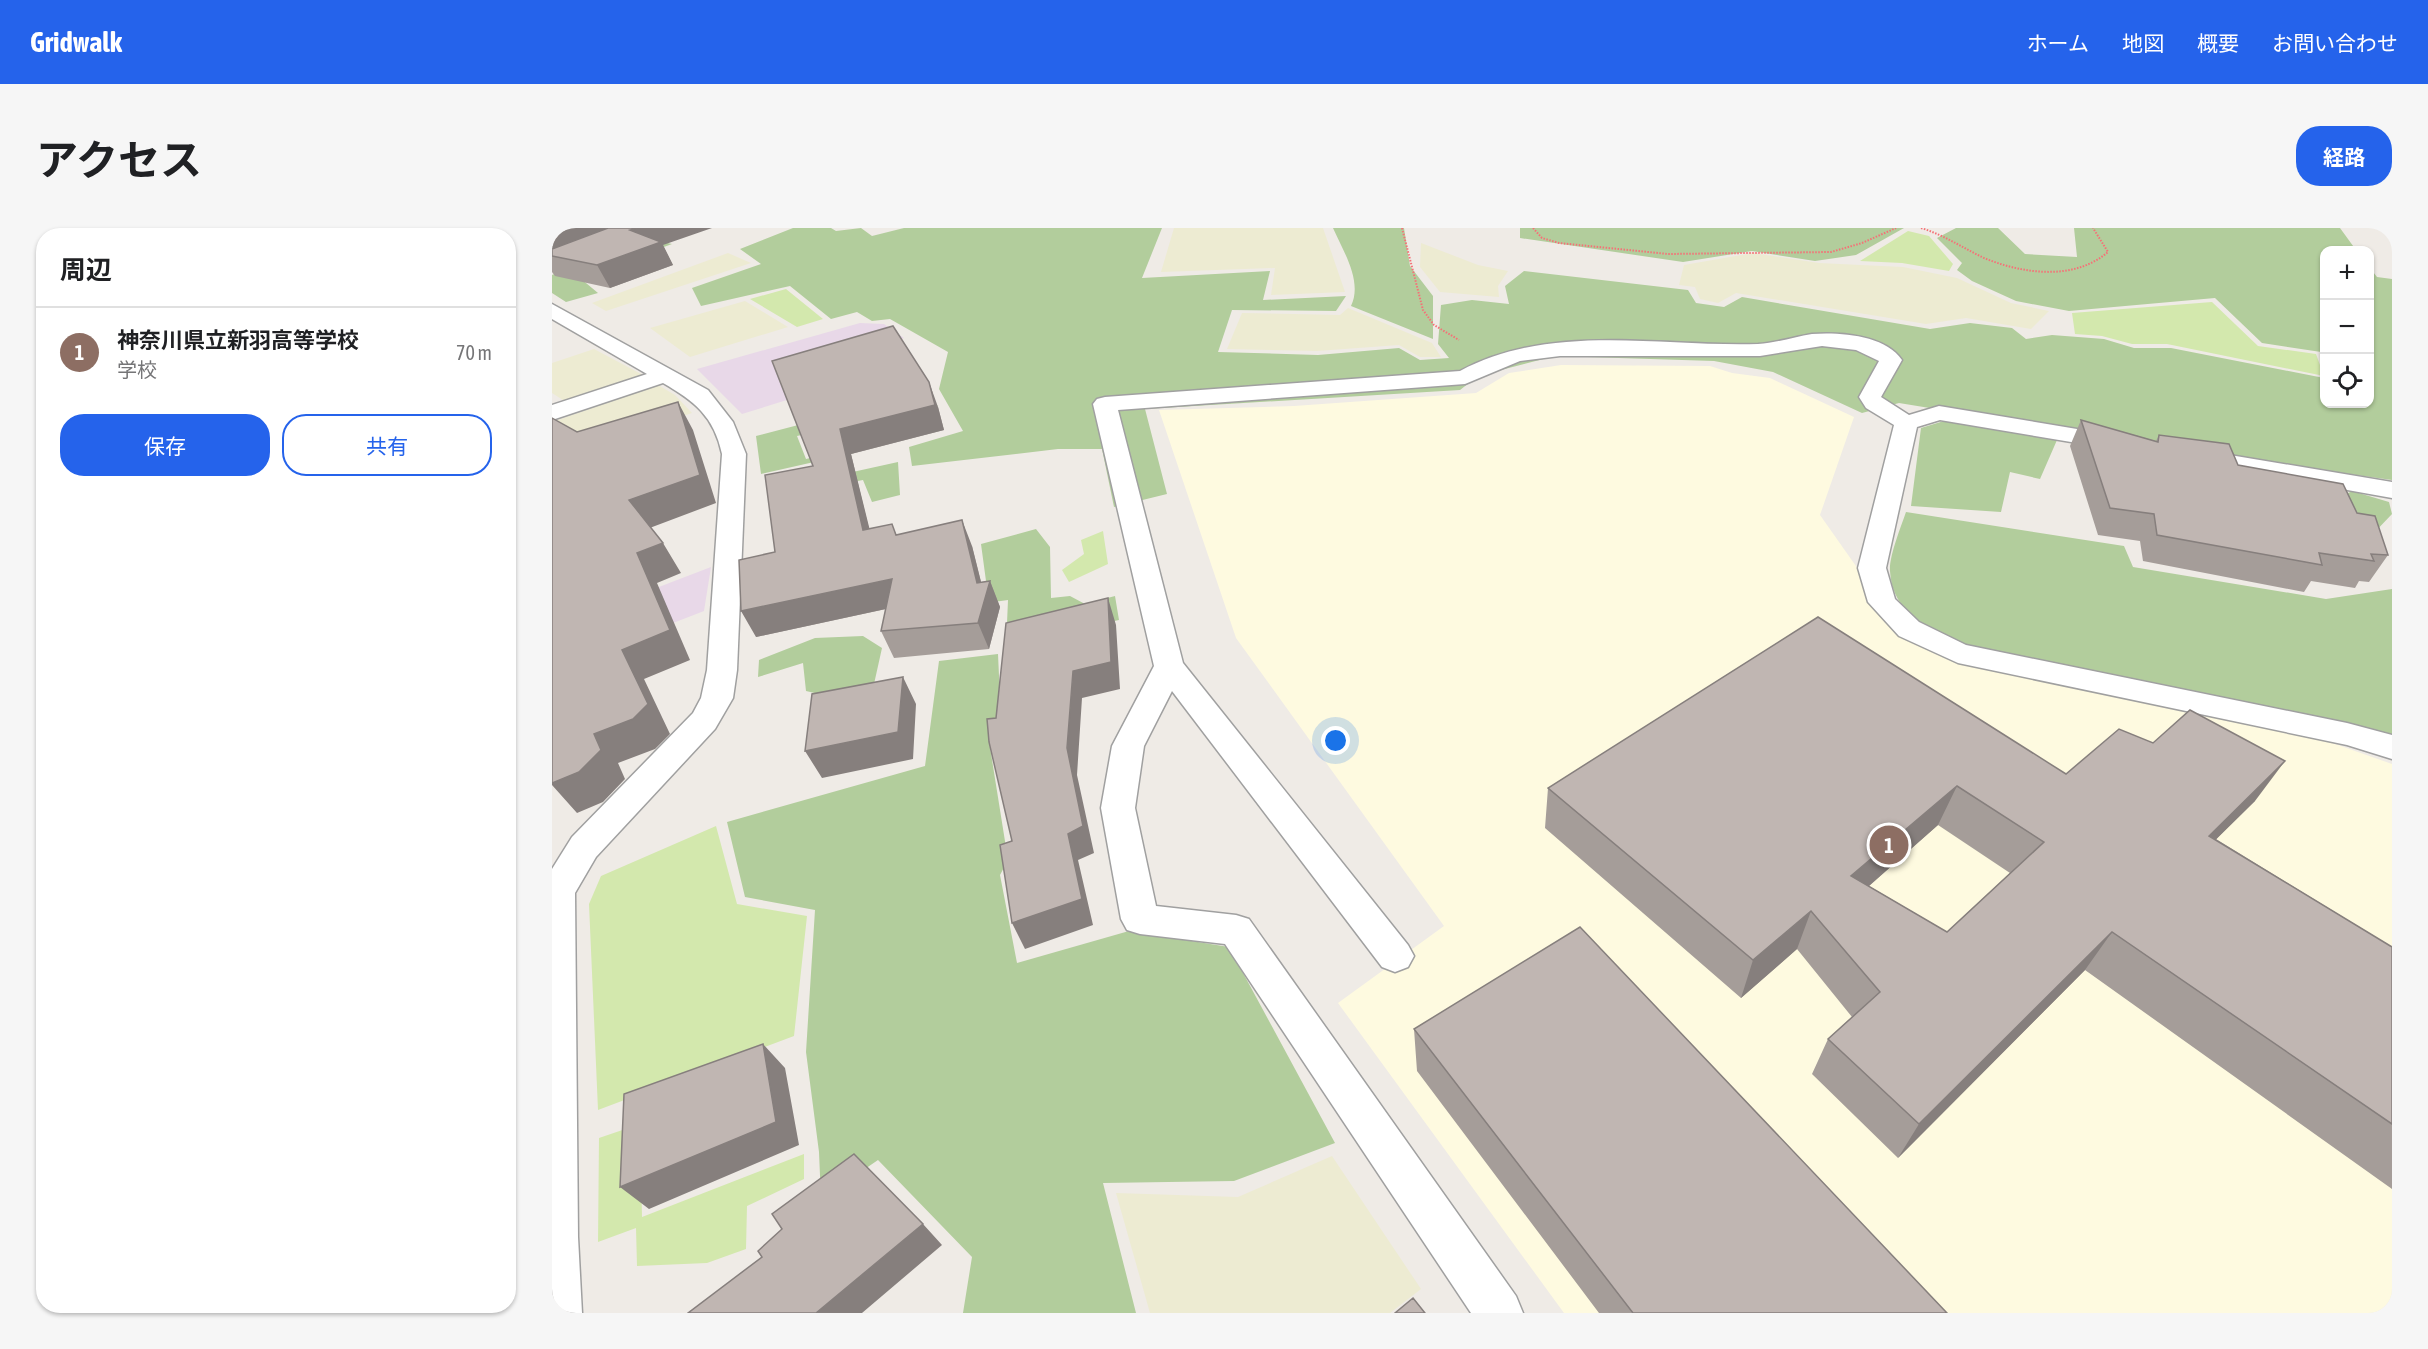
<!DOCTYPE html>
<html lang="ja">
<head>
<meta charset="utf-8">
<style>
	body { margin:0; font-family:"Asap Condensed","Noto Sans JP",sans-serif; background:#f6f6f6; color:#202124 }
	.controls { position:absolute; right:18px; top:18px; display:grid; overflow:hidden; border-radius:12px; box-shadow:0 2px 4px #0004 }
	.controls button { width:54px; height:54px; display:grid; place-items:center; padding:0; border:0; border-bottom:2px solid #e0e0e0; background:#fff; color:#202124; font:30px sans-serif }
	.you { position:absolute; left:784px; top:513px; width:21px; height:21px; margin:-15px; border:4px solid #fff; border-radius:50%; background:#1a73e8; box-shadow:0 0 0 9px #1a73e833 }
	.badge { display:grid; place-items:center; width:39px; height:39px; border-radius:50%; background:#2563eb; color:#fff; font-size:20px; font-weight:700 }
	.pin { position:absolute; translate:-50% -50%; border:3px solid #fff; box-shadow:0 2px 6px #0006 }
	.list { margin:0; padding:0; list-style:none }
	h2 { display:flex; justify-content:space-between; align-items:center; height:78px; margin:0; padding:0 24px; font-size:26px }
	h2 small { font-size:20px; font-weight:400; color:#757577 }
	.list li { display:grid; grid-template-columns:39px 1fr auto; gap:18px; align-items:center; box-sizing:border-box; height:90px; padding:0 24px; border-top:2px solid #e0e0e0 }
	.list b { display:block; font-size:22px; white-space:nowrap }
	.list p { margin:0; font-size:20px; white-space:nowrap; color:#757577 }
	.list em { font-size:20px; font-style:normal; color:#757577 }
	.actions { display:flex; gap:12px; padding:18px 24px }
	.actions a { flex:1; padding:14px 0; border:2px solid #2563eb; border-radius:24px; text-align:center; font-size:21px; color:#2563eb }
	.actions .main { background:#2563eb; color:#fff }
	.icon { flex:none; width:33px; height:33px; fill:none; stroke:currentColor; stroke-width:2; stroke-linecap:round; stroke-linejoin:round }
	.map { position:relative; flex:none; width:1840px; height:1085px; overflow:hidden; border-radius:24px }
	header { display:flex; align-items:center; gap:36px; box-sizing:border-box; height:84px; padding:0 30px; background:#2563eb; color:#fff }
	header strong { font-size:28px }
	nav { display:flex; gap:33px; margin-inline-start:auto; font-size:21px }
	.intro { display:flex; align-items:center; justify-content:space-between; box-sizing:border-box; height:144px; padding:0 36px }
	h1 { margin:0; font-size:42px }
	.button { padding:15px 27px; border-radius:24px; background:#2563eb; color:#fff; font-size:21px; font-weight:700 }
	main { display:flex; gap:36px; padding:0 36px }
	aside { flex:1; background:#fff; border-radius:24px; box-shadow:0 2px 4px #0004 }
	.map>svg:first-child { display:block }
	.industrial { fill:#e8d8e8 }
	.education { fill:#fefae0 }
	.farmland { fill:#edebd2 }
	.grass { fill:#d3e8ad }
	.forest { fill:#b2cd9c }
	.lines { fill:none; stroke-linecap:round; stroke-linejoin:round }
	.street-casing { stroke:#a0a0a0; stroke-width:3 }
	.path { stroke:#f57177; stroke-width:2; stroke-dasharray:1.5 1.5; stroke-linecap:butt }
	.street { fill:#fff; fill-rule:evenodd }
	.wall { fill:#a59d99; fill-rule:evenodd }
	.shaded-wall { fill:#867f7d }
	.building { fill:#c0b6b2; stroke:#867f7d; stroke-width:1.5; fill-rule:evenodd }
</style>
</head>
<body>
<header>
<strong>Gridwalk</strong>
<nav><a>ホーム</a><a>地図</a><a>概要</a><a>お問い合わせ</a></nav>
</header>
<div class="intro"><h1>アクセス</h1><a class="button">経路</a></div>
<main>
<aside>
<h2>周辺<small></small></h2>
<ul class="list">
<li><span class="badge" style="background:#8d6e63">1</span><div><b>神奈川県立新羽高等学校</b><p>学校</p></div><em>70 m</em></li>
</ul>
<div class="actions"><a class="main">保存</a><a>共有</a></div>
</aside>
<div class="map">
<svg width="1840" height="1085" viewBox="0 0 1840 1085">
	<rect width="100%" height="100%" fill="#efebe6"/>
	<path class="industrial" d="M 308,95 L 332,96 L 352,110 L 300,130 L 315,147 L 190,186 L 145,141 Z
		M 159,339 L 152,383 L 0,442 L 0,400 Z"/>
	<path class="education" d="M 1009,137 L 1158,138 L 1180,145 L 1218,150 L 1302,189 L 1268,287 L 1306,341 L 1317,376 L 1350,407 L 1752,505 L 1840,536 L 1840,1085 L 1012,1085 L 786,775 L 892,698 L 684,410 L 607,182 L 742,178 L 924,165 L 957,145 Z"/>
	<path class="farmland" d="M 622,0 L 771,0 L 793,64 L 719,67 L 723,40 L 609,44 Z
		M 869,15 L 926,37 L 956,43 L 946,58 L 947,69 L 888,64 L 868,39 Z
		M 176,25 L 199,35 L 54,83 L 40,75 Z
		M 1201,25 L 1267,35 L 1351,39 L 1405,50 L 1459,75 L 1497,83 L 1479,101 L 1414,90 L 1374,96 L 1184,65 L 1166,75 L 1148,71 L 1143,59 L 1127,57 L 1132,37 Z
		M 193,73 L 236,99 L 138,129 L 98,100 Z
		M 796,80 L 880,115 L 889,129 L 868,129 L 847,117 L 765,123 L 675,121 L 690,85 L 788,87 Z
		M 42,121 L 91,147 L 14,174 L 0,165 L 0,135 Z
		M 106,157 L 123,167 L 140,185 L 0,233 L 0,194 Z
		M 780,928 L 869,1061 L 838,1085 L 598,1085 L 564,965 L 686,969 Z"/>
	<path class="grass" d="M 1356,3 L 1377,8 L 1401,36 L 1397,43 L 1350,35 L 1308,33 Z
		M 234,61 L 271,91 L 245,99 L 198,71 Z
		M 1660,74 L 1706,118 L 1764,126 L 1772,148 L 1615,116 L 1580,116 L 1550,108 L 1523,106 L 1520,85 Z
		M 551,303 L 556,336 L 517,354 L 510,342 L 532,326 L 529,312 Z
		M 164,598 L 185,676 L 255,688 L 242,808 L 46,882 L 37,676 L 49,648 Z
		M 88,896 L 90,989 L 252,926 L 252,951 L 195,978 L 194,1021 L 155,1035 L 85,1038 L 84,1000 L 46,1014 L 47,910 Z"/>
	<path class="forest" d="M 241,0 L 279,0 L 284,3 L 309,0 L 320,8 L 352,0 L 610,0 L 590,50 L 718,43 L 711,72 L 794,68 L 784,83 L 680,82 L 666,124 L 766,127 L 847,120 L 868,132 L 897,130 L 886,116 L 889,77 L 920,72 L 957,76 L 953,58 L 972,43 L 1136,62 L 1144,75 L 1172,79 L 1190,69 L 1378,101 L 1418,95 L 1460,100 L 1474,111 L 1500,107 L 1552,111 L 1582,120 L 1619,120 L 1772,150 L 1772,176 L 1818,176 L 1818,40 L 1825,49 L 1840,51 L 1840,252 L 1683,230 L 1347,175 L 1310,185 L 1221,144 L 1162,133 L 1003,128 L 926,148 L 908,162 L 593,181 L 615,266 L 562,279 L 550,221 L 506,221 L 360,238 L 357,219 L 411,203 L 387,161 L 396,124 L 338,91 L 320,93 L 305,84 L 279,91 L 238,58 L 149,78 L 140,60 L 209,36 L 188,21 Z
		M 781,0 L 852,0 L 858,38 L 881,68 L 881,111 L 799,78 C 811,53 791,23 781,0 Z
		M 968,0 L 1352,0 L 1304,27 L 1263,33 L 1200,23 L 1131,34 L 968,10 Z
		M 1404,0 L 1446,0 L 1473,26 L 1525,29 L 1522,0 L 1788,0 L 1804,22 L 1772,22 L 1772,130 L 1769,124 L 1710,115 L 1663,70 L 1517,83 L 1464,73 L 1420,53 L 1405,42 L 1410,35 L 1385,10 Z
		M 89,9 L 120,16 L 28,50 L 46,65 L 14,74 L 0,65 L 0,47 Z
		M 357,168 L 370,168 L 386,178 L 245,208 L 254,231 L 299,220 L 302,225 L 209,246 L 204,208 Z
		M 1392,193 L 1505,212 L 1488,251 L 1458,244 L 1449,284 L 1359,278 L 1369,200 Z
		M 346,234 L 348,267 L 320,274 L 311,252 L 231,267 L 228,260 Z
		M 1800,263 L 1837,274 L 1840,286 L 1820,307 L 1789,269 Z
		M 1354,284 L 1572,318 L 1581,339 L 1774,371 L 1840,361 L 1840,509 L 1410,419 C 1377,402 1340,385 1338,343 C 1337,328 1349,299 1354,284 Z
		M 484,301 L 498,319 L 499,370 L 518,368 L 533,376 L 563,368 L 567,392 L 487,409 L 453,441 L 456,372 L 399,380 L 434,353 L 429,316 Z
		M 311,408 L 330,420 L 320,465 L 284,470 L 254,463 L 251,435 L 206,449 L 207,432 L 263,410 Z
		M 446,426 L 449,492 L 512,498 L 437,513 L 456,632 L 448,647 L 465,735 L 577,703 L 677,719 L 783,915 L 682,953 L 551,955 L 584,1085 L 411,1085 L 420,1029 L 326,932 L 269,971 L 267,924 L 254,824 L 263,682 L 193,669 L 175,594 L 373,538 L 387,433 Z"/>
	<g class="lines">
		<defs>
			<path id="street" d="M 0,76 L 156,162 L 181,194 L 194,226 L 185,442 L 181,470 L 163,501 L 44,629 L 23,665 L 26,1009 L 30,1085 L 0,1085 L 0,641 L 20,609 L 141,485 L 149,470 L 155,442 L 170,226 C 162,188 142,173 111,155 L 0,192 L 0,177 L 95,146 L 0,91 Z
				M 1260,106 C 1288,104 1333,107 1350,132 L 1329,169 L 1357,187 L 1387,178 L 1567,208 L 1576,210 L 1579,215 L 1576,220 L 1567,222 L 1388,192 L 1365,199 L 1334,340 L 1343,371 L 1367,394 L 1414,417 L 1795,495 L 1840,507 L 1840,531 L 1795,517 L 1406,435 L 1347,408 L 1316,374 L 1306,340 L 1342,197 L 1314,180 L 1307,169 L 1327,133 L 1304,122 L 1270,118 L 1208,128 L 1008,128 L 968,133 L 913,156 L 566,182 L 631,435 L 856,717 L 862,728 L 856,739 L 843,744 L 830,739 L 620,463 L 592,518 L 583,580 L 604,678 L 684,687 L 697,691 L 964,1068 L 971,1085 L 919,1085 L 673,716 L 588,706 L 575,702 L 569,691 L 549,580 L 560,518 L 602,438 L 541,176 L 545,171 L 553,169 L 908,143 C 999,94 1108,119 1206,116 C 1224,115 1242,109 1260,106 Z
				M 1642,221 L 1840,254 L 1840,270 L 1633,233 L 1630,228 L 1633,223 Z"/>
		</defs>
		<use href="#street" class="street-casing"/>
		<path class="path" d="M 850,0 L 871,82 L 882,97 L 907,112
			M 981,0 L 990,10 L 1007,15 L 1116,26 L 1279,24 L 1310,15 L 1344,0
			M 1369,0 C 1392,7 1411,20 1432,30 C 1471,46 1522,53 1556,24 L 1541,0"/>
		<use href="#street" class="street"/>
	</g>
	<path class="wall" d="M 0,0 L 111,17 L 121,37 L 58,60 L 3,48 L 0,44 Z
		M 386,179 L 392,202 L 299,226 L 317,301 L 344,307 L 420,318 L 429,354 L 438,353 L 448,379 L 437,421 L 342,430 L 329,403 L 334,381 L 204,409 L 223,324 L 261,238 Z
		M 1529,192 L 1604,213 L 1607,207 L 1686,237 L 1805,285 L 1836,327 L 1817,354 L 1807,353 L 1803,360 L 1759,353 L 1752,364 L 1591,333 L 1588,313 L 1546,307 L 1518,218 Z
		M 1514,546 L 1703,573 L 1664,611 L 1840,719 L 1840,961 L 1533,742 L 1346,930 L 1260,846 L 1276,811 L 1300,789 L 1245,721 L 1189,770 L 993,600 L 996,560 ZM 1386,597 L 1458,645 L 1395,704 L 1317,658 Z
		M 862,801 L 1395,1085 L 1047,1085 L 865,843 Z"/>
	<path class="shaded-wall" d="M 11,0 L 74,0 L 0,28 L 0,4 Z
		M 85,0 L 160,0 L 111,17 L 121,37 L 58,60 L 45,37 L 78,2 Z
		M 377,154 L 386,179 L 392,202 L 299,226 L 324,327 L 311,302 L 288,201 Z
		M 126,174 L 141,202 L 164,275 L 95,301 L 77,272 Z
		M 410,292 L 420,318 L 433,370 L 438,353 L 448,379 L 437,421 L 426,395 L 425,355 Z
		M 111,315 L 129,345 L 105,355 L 138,432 L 92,451 L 118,506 L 103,521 L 66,535 L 73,551 L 51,574 L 25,585 L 0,557 L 0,555 L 42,506 L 70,422 L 85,325 Z
		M 340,351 L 352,377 L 204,409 L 189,383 Z
		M 556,370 L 564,397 L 568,461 L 530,470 L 525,547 L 542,625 L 526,632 L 541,697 L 473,721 L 460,695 L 516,606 L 515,520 L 521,443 Z
		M 351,449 L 364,476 L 361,531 L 270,550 L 253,523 Z
		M 1733,533 L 1703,573 L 1628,647 L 1657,608 Z
		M 1405,558 L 1386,597 L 1284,687 L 1299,648 Z
		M 1259,683 L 1245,721 L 1189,770 L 1201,732 Z
		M 1560,704 L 1533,742 L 1346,930 L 1367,896 Z
		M 211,816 L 233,840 L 247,917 L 97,981 L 68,959 Z
		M 371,996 L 390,1017 L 310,1085 L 264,1085 Z"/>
	<path class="building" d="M 0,0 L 11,0 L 0,4 Z
		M 56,0 L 85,0 L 78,2 L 109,14 L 45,37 L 0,28 L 0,21 Z
		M 341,98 L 377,154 L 383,177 L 288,201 L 311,302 L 340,296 L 344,307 L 410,292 L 425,355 L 438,353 L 426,395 L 329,403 L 340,351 L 189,383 L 187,332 L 223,324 L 213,247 L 261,238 L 220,133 Z
		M 126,174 L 148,247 L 77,272 L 111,315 L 85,325 L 118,402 L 70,422 L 96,476 L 81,491 L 42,506 L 49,522 L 27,544 L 0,555 L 0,190 L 25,204 Z
		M 1529,192 L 1606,214 L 1607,207 L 1677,216 L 1686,237 L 1791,256 L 1805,285 L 1823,288 L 1836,327 L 1819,326 L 1822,333 L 1767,325 L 1770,337 L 1605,307 L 1602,286 L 1558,280 Z
		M 556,370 L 559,434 L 521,443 L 515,520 L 531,598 L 516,606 L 530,671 L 460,695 L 448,617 L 460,613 L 437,514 L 435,491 L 444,490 L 454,395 Z
		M 1266,389 L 1514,546 L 1567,501 L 1601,515 L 1638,482 L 1733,533 L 1657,608 L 1840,719 L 1840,896 L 1560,704 L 1367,896 L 1276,811 L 1328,764 L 1259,683 L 1201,732 L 996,560 ZM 1405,558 L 1492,614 L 1395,704 L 1299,648 Z
		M 351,449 L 346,504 L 253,523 L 260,466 Z
		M 1028,699 L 1395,1085 L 1081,1085 L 862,801 Z
		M 211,816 L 224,894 L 68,959 L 72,866 Z
		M 302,926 L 371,996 L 264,1085 L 136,1085 L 210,1029 L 206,1023 L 230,1001 L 220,986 Z
		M 861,1070 L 873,1085 L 843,1085 Z"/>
</svg>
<div class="controls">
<button>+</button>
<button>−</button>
<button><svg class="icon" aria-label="locate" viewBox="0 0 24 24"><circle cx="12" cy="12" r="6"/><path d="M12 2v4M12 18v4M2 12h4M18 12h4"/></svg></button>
</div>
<div class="you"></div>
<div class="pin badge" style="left:1337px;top:617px;background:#8d6e63">1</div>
</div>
</main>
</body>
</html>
